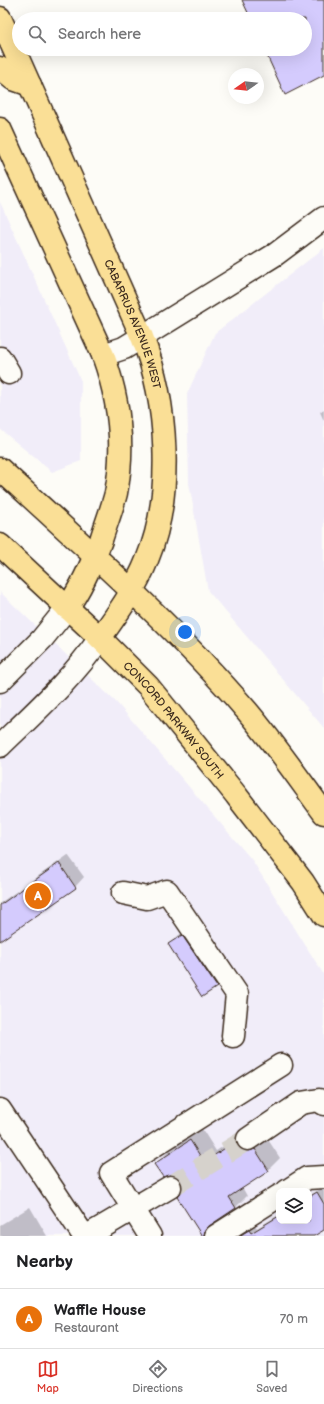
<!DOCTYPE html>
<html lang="en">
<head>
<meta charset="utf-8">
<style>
	body { margin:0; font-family:"Balsamiq Sans",sans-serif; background:#f2f2f2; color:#202124 }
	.controls { position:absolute; right:12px; bottom:12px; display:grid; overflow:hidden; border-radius:8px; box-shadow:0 4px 16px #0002 }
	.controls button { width:36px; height:36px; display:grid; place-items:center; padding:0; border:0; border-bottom:1px solid #e0e0e0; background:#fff; color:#202124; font:20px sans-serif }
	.compass { position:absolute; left:228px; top:68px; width:36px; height:36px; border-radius:50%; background:#fff; box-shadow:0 4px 16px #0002; rotate:256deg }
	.you { position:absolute; left:185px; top:632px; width:14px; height:14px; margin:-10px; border:3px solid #fff; border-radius:50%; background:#1a73e8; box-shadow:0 0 0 6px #1a73e833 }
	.badge { display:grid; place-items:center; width:26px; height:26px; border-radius:50%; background:#d93025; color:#fff; font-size:13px; font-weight:700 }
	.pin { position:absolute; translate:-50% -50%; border:2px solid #fff; box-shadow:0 1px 4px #0006 }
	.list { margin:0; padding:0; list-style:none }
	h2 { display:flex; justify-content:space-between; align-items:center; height:52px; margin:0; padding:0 16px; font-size:17px }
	h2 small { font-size:13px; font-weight:400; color:#757577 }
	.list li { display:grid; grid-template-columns:26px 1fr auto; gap:12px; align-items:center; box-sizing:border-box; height:60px; padding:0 16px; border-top:1px solid #e0e0e0 }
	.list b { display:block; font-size:15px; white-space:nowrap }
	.list p { margin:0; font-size:13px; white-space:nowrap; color:#757577 }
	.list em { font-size:13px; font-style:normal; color:#757577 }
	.icon { flex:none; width:22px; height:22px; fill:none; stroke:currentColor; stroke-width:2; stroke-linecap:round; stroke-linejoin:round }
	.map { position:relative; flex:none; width:324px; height:1236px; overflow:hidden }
	.search { position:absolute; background:#fff; box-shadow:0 4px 16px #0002; left:12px; right:12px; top:12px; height:44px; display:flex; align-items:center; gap:10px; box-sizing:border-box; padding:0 14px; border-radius:22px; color:#757577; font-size:15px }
	.sheet { height:112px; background:#fff }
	nav { display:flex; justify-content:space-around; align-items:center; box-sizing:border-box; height:56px; border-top:1px solid #e0e0e0; background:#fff; font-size:11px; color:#757577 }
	nav a { display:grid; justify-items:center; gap:2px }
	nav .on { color:#d93025 }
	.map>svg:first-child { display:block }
	.built { fill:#f1edf9; fill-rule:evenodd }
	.shadow { fill:#0003 }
	.building { fill:#d4cbfd; stroke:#3b2a1e }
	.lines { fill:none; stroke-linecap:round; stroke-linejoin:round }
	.minor-tunnel { stroke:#d6d2cc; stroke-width:22; stroke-dasharray:22 11; stroke-linecap:butt }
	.minor-casing { stroke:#3b2a1e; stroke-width:25 }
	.major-casing { stroke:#3b2a1e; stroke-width:25 }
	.minor { stroke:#fdfcf7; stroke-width:22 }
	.major { stroke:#fadf96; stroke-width:22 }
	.labels { text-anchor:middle; stroke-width:3; stroke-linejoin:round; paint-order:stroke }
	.street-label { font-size:11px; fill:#3b2a1e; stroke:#fdfcf7 }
</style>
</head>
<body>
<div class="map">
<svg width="324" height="1236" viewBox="0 0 324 1236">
	<rect width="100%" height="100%" fill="#fdfcf7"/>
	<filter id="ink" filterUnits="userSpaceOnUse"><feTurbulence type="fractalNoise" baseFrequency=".025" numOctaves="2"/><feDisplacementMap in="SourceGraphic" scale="8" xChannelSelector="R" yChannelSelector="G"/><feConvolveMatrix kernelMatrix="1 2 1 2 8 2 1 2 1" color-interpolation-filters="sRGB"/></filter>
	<g filter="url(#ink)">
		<path class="built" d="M 0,202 L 81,381 L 81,461 L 52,472 L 0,429 Z
			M 324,248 L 324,728 L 208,591 L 189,483 L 187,394 L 215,333 Z
			M 0,592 L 116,702 L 252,860 L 324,975 L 324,1236 L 0,1236 ZM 279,1191 L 309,1191 L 309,1221 L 279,1221 Z"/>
		<path class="shadow" d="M 324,409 L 324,421 L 320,412 Z
			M 68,855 L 84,877 L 75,887 L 0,940 L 0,903 Z
			M 192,927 L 226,977 L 217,986 L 202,995 L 169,944 L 179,935 Z
			M 202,1129 L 216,1151 L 248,1130 L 267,1138 L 280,1158 L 268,1170 L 242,1187 L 247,1196 L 235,1208 L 216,1220 L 215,1224 L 207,1236 L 203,1236 L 182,1194 L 183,1187 L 181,1180 L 177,1175 L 156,1164 L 168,1152 Z
			M 322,1188 L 324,1191 L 324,1229 L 312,1236 L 238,1236 L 255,1225 L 257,1228 L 279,1215 L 279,1221 L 309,1221 L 309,1196 Z
			M 30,1207 L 47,1236 L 0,1236 L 0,1225 Z"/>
		<path class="building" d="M 242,0 L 324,0 L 324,75 L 285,95 L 264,49 L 305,49 L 305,19 L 251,19 Z
			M 59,863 L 76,888 L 0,941 L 0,905 Z
			M 182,935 L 217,987 L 202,997 L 168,944 Z
			M 190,1140 L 204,1162 L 236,1141 L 238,1146 L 243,1150 L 249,1151 L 255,1149 L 269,1171 L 229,1197 L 236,1208 L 209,1226 L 205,1230 L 204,1236 L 202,1236 L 177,1197 L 181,1193 L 182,1187 L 181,1180 L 176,1176 L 170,1175 L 163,1177 L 154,1164 Z
			M 317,1192 L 324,1204 L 324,1230 L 314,1236 L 239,1236 L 249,1230 L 251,1233 L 279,1216 L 279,1221 L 309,1221 L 309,1197 Z"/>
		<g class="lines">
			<path class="minor-tunnel" d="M 170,1187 L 248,1139"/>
			<defs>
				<path id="minor" d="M 103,355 L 124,348 L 142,337 L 276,254 L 324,218
					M 0,358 L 9,373
					M 0,681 L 42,639 L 67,608
					M 0,746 C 35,712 72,679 100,638
					M 123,893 L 147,898 L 167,891 L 237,994 L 233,1036
					M 0,1110 L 84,1236
					M 248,1139 L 301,1103 L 319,1100 L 324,1104
					M 287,1191 L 307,1178 L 324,1177
					M 87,1236 L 170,1187
					M 150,1236 L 111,1173 L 281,1065
					M 216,1236 L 279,1196"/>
				<g id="major">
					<path id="s1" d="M 0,18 L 142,337 C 168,402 174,495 147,560 C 136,588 118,613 100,638"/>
					<path d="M 0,68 L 13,79 L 30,85"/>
					<path d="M 0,129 L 103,355 C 119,399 125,446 116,493 C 112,509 106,524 101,540 C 92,564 82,587 67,608"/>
					<path d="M 0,469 C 85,547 172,624 247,711 C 274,743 299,779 324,813"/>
					<path id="s2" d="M 0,545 L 100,638 L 148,686 L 236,795 L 303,882 L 324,915"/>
				</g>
			</defs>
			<use href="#minor" class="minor-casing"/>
			<use href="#major" class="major-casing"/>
			<use href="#minor" class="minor"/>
			<use href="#major" class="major"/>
		</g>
	</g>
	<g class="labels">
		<g class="street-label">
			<text dy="4" stroke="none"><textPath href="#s1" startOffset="334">CABARRUS AVENUE WEST</textPath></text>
			<text dy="4" stroke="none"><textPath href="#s2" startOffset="247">CONCORD PARKWAY SOUTH</textPath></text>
		</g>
	</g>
</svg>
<div class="controls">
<button><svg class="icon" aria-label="layers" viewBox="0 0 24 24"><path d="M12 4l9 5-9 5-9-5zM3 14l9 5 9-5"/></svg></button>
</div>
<svg class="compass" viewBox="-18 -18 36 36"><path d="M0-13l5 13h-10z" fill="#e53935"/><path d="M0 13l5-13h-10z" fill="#757577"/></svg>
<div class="you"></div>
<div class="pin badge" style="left:38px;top:896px;background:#e8710a">A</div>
<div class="search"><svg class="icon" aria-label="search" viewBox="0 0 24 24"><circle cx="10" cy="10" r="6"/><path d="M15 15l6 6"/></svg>Search here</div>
</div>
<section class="sheet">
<h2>Nearby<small></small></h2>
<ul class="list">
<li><span class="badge" style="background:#e8710a">A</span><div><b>Waffle House</b><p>Restaurant</p></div><em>70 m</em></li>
</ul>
</section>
<nav>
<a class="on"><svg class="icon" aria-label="map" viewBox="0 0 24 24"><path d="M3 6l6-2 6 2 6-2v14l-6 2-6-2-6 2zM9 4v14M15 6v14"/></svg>Map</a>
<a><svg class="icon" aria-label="directions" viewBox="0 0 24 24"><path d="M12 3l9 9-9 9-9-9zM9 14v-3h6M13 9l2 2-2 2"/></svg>Directions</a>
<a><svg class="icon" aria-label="saved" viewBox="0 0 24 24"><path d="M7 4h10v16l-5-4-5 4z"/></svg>Saved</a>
</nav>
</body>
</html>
